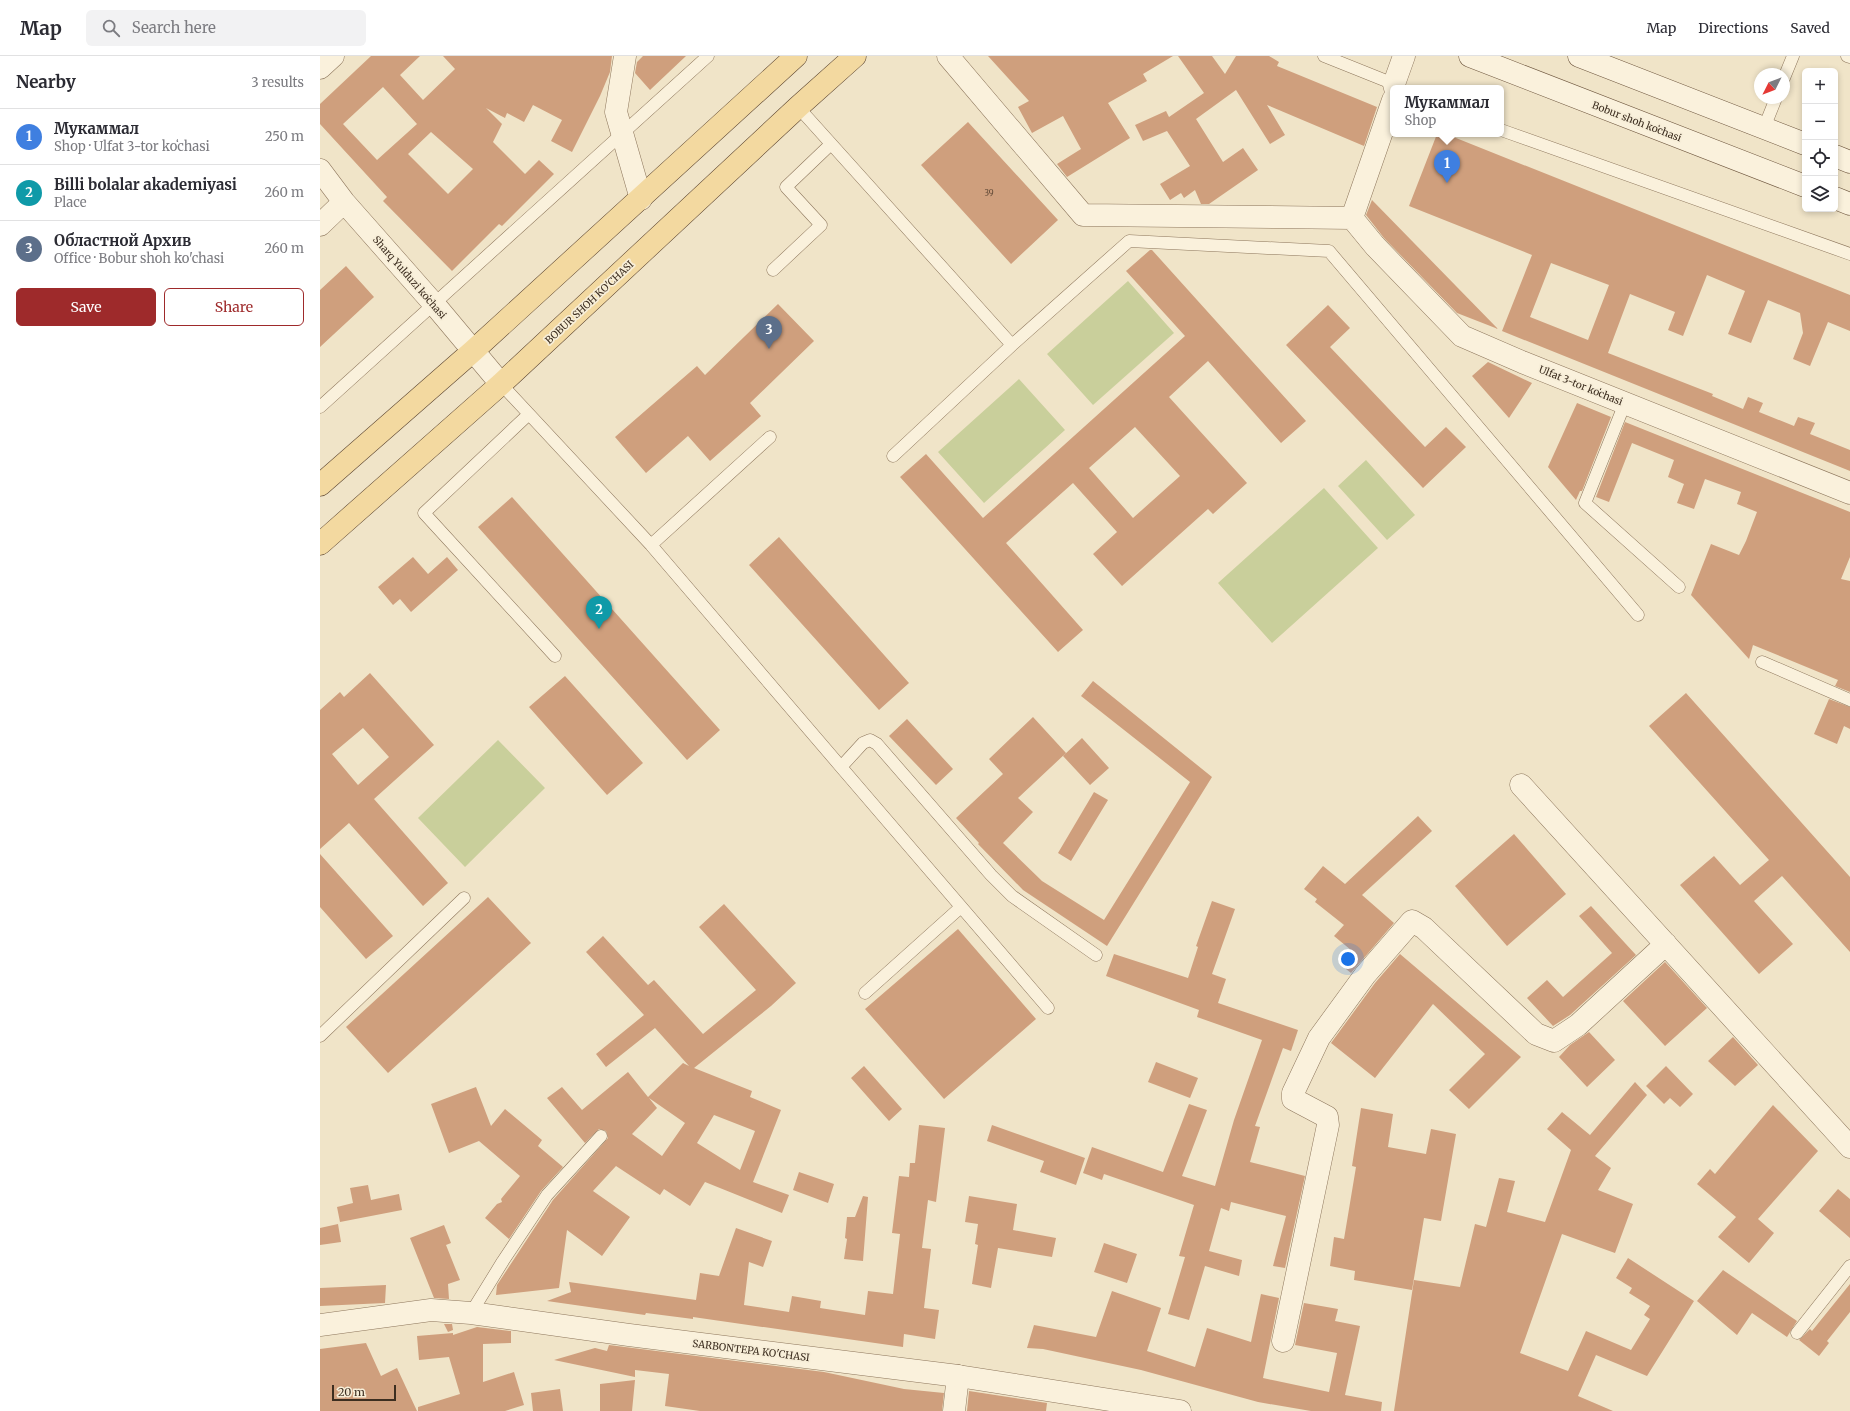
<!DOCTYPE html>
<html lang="en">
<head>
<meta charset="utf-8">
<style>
	body { margin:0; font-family:Merriweather,serif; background:#f2f2f3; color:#2b2b33 }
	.controls { position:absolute; right:12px; top:12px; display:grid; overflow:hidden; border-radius:6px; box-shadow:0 2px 6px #0003 }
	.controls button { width:36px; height:36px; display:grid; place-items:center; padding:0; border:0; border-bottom:1px solid #e1e1e2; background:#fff; color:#2b2b33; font:20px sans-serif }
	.compass { position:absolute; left:1434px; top:12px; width:36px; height:36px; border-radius:50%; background:#fff; box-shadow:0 2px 6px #0003; rotate:228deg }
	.scale { position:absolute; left:12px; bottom:10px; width:64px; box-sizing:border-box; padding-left:4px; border:2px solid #3d2e20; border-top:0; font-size:11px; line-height:14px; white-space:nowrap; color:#3d2e20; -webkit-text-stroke:3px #f7eed8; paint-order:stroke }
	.you { position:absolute; left:1028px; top:903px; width:14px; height:14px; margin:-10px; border:3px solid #fff; border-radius:50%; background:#1a73e8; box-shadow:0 0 0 6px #1a73e833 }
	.badge { display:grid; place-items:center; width:26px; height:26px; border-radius:50%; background:#9e2a2b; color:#fff; font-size:13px; font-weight:700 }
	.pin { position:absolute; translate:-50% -33px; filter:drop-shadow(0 1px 2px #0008) }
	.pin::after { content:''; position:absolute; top:21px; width:14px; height:12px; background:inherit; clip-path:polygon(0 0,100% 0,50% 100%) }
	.popup { position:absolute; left:1070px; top:29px; width:114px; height:52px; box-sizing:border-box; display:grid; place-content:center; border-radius:6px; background:#fff; filter:drop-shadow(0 1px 3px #0005); font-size:13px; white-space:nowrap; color:#7c7c81 }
	.popup b { font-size:15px; color:#2b2b33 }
	.popup::after { content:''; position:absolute; left:50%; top:100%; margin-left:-8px; border:8px solid transparent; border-top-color:#fff }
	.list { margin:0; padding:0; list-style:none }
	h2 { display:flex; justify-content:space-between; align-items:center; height:52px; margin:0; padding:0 16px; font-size:17px }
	h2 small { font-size:13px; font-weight:400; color:#7c7c81 }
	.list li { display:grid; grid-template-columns:26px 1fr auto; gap:12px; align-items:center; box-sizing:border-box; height:56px; padding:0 16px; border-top:1px solid #e1e1e2 }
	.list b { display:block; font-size:15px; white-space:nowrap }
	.list p { margin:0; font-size:13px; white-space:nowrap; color:#7c7c81 }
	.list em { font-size:13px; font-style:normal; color:#7c7c81 }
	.actions { display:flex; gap:8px; padding:12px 16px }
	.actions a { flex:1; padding:9px 0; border:1px solid #9e2a2b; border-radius:6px; text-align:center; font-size:14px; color:#9e2a2b }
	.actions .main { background:#9e2a2b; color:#fff }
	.icon { flex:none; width:22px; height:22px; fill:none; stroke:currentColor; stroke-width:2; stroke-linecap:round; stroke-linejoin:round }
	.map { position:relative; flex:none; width:1530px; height:1355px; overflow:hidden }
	header { display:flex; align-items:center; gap:24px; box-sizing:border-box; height:56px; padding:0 20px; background:#fff; border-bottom:1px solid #e1e1e2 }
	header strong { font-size:19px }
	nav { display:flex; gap:22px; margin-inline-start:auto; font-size:14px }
	.search { width:280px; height:36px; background:#f2f2f3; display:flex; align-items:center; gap:10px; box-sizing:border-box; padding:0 14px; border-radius:6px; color:#7c7c81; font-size:15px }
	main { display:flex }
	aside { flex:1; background:#fff }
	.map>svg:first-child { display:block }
	.green { fill:#c9cf9b }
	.building { fill:#cf9f7d; fill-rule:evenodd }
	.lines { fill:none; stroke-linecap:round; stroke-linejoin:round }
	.service-casing { stroke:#8d765c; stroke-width:13 }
	.minor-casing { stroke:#8d765c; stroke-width:23 }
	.tertiary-casing { stroke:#8d765c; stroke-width:23 }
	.secondary-casing { stroke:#6f573f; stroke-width:23 }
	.primary-casing { stroke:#5b4430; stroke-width:23 }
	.service { stroke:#faf1dc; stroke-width:12 }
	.minor { stroke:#faf1dc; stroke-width:22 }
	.tertiary { stroke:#faf1dc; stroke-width:22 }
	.secondary { stroke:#faf1dc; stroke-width:22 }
	.primary { stroke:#f3d9a0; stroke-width:22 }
	.labels { text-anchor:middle; stroke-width:3.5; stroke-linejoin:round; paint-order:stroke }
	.number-label { font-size:8px; fill:#624a37 }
	.street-label { font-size:10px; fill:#3d2e20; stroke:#f7eed8 }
</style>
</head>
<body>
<header>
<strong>Map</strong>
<div class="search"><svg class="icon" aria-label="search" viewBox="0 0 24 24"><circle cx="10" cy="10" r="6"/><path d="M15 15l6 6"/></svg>Search here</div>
<nav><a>Map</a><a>Directions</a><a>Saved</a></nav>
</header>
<main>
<aside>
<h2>Nearby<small>3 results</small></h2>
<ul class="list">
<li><span class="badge" style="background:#3f7fe0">1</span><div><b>Мукаммал</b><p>Shop · Ulfat 3-tor koʻchasi</p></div><em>250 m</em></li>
<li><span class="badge" style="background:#0f9aa8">2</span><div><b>Billi bolalar akademiyasi</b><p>Place</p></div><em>260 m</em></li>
<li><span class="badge" style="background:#5c6f8a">3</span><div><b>Областной Архив</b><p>Office · Bobur shoh ko'chasi</p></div><em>260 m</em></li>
</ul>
<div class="actions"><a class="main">Save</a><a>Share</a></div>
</aside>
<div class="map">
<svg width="1530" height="1355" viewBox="0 0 1530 1355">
	<rect width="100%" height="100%" fill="#f0e4c8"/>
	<path class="green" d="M 808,225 L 854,277 L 773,349 L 727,298 Z
		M 699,323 L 745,374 L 664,447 L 618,396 Z
		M 1046,404 L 1095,459 L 1067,484 L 1018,430 Z
		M 1004,432 L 1058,492 L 952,587 L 898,527 Z
		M 178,684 L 225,732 L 145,811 L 98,762 Z"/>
	<path class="building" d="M 51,0 L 100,0 L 80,19 L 103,44 L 135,13 L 123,0 L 292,0 L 290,16 L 280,40 L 252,96 L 231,85 L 242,64 L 213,49 L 204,66 L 187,57 L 185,62 L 166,52 L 182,68 L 173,86 L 205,118 L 219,104 L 234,118 L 182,170 L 179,168 L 132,215 L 63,145 L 67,141 L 0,68 L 0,48 ZM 63,31 L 97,68 L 57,104 L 23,68 ZM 111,76 L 153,113 L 128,138 L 88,98 Z
		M 323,0 L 366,0 L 330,34 L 315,17 L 317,6 Z
		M 668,0 L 853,0 L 823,18 L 827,25 L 788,47 L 810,82 L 747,121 L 737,108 L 761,93 L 743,60 L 712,77 L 698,51 L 709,45 Z
		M 858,0 L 892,0 L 905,18 L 916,0 L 949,0 L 959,6 L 957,10 L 1057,51 L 1044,90 L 947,49 L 965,79 L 950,88 L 916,34 L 876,63 L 903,106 L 923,92 L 938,114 L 889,148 L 881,148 L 875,134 L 864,142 L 861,137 L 850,144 L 840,128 L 870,110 L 847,75 L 823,85 L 815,69 L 846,55 L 849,61 L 884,37 Z
		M 648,66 L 738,164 L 691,208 L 601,109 Z
		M 1117,78 L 1126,78 L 1530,239 L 1530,275 L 1508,266 L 1490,310 L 1473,303 L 1483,277 L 1480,257 L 1448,244 L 1431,287 L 1408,278 L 1425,235 L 1387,219 L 1363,280 L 1348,274 L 1355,256 L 1310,238 L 1288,297 L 1393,338 L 1392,340 L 1423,353 L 1428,341 L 1443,347 L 1439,356 L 1474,370 L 1478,361 L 1495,367 L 1490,378 L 1530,394 L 1530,415 L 1182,275 L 1212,199 L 1089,150 ZM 1231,207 L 1289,229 L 1268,284 L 1210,261 Z
		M 1052,144 L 1178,273 L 1137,257 L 1064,182 L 1046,159 Z
		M 830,194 L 832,194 L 986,365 L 961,387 L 888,305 L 849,341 L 927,427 L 893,458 L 888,453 L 802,530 L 773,498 L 797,476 L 753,427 L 686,487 L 763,574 L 738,596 L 580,421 L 606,398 L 663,462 L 865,280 L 806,215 ZM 815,371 L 860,420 L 813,462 L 769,412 Z
		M 26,210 L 54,241 L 0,291 L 0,234 Z
		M 458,248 L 494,285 L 430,347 L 441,360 L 390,405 L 368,380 L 326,417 L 295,381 L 377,310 L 385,319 Z
		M 1008,249 L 1030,272 L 1010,291 L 1105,391 L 1126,371 L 1146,391 L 1103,432 L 966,289 Z
		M 1168,306 L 1212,327 L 1189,362 L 1152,320 Z
		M 1257,347 L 1291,361 L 1262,435 L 1260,435 L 1256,444 L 1228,411 Z
		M 1305,366 L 1530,456 L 1530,501 L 1521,523 L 1530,525 L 1530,636 L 1515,630 L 1518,624 L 1433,589 L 1429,603 L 1371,539 L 1391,488 L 1419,499 L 1426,485 L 1437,456 L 1417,448 L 1421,436 L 1385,423 L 1374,453 L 1357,447 L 1364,428 L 1348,421 L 1354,404 L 1312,387 L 1289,446 L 1276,441 Z
		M 192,441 L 400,674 L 367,704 L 158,471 Z
		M 459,481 L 589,627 L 559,654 L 429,509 Z
		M 93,501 L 108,518 L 127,501 L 138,514 L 91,556 L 80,543 L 73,549 L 58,531 Z
		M 50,617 L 114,689 L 54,743 L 128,827 L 103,850 L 29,767 L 0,793 L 0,654 L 20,636 L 24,641 ZM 43,672 L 69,701 L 38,729 L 12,698 Z
		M 245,620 L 323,707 L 287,739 L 209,651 Z
		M 773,625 L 892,721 L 787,890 L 703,834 L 658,788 L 659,787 L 636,762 L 683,718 L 669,703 L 713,661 L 746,697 L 698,742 L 713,756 L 683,787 L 722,825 L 784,864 L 870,726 L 761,640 Z
		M 1366,637 L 1530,821 L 1530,896 L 1462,820 L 1434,845 L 1473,888 L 1439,918 L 1360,829 L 1394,800 L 1420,829 L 1449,804 L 1329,670 Z
		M 1509,643 L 1530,651 L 1530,673 L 1524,670 L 1517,688 L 1494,678 Z
		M 587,663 L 633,713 L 616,729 L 569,680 Z
		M 762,682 L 789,712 L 770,729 L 743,700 Z
		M 774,736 L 788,744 L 751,805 L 738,797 Z
		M 1098,760 L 1112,775 L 1042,839 L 1074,867 L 1031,917 L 1026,913 L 1037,899 L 1014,880 L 1024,869 L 995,846 L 997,843 L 984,833 L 1003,810 L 1025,828 Z
		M 1194,778 L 1246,838 L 1187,890 L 1135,830 Z
		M 0,798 L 73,880 L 46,903 L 0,851 Z
		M 168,841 L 211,887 L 68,1017 L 26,971 Z
		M 892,845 L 915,853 L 892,918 L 906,923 L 898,947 L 978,974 L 971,995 L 963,992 L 935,1070 L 940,1071 L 930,1106 L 985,1120 L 965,1212 L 953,1210 L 966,1160 L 911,1146 L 909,1155 L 901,1152 L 889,1195 L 922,1204 L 919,1220 L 885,1210 L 869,1264 L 848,1258 L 865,1201 L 859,1200 L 874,1149 L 784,1118 L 782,1124 L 763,1117 L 772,1091 L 843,1116 L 869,1048 L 887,1054 L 862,1120 L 895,1130 L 914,1064 L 942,984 L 877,961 L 879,954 L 786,920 L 794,898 L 868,922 L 878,891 L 876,890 Z
		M 404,848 L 476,927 L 451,950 L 374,1012 L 432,1035 L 430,1041 L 461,1054 L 433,1126 L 469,1139 L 462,1157 L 385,1126 L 370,1150 L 344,1133 L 340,1139 L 296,1110 L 273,1135 L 310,1161 L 282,1200 L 247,1174 L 239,1232 L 176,1239 L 177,1229 L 233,1144 L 288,1082 L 286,1075 L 279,1073 L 265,1087 L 227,1042 L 242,1031 L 262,1054 L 308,1016 L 328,1041 L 363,1007 L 369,1010 L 335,972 L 286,1011 L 276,998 L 324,959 L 266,896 L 283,880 L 328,929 L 334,924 L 383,978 L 436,934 L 379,871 ZM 329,1042 L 365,1067 L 342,1100 L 312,1078 L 337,1052 ZM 394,1059 L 435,1075 L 420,1114 L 377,1087 Z
		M 1271,850 L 1316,899 L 1250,959 L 1233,970 L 1207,942 L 1227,924 L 1243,941 L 1292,897 L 1259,860 Z
		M 638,873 L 716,963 L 624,1043 L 545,953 Z
		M 1080,898 L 1201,1001 L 1149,1053 L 1129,1034 L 1165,998 L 1113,948 L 1055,1022 L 1011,987 L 1055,927 Z
		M 1345,906 L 1387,952 L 1345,990 L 1303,945 Z
		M 1269,976 L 1295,1004 L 1267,1031 L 1239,1001 L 1250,989 Z
		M 1413,981 L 1438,1009 L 1415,1030 L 1388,1005 Z
		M 836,1006 L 878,1022 L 870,1042 L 828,1026 Z
		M 544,1010 L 582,1053 L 569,1065 L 531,1022 Z
		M 1346,1010 L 1373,1038 L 1360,1051 L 1350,1042 L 1344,1048 L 1326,1030 Z
		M 1315,1026 L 1327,1039 L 1275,1100 L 1291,1112 L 1278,1134 L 1313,1148 L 1295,1197 L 1242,1178 L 1200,1297 L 1248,1315 L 1266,1275 L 1311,1294 L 1330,1263 L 1324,1259 L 1330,1250 L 1309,1237 L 1312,1232 L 1296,1222 L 1308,1202 L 1374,1245 L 1327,1320 L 1276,1299 L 1258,1340 L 1293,1355 L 1074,1355 L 1094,1224 L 1140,1231 L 1155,1168 L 1166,1171 L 1179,1122 L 1195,1125 L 1187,1156 L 1225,1166 L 1251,1094 L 1227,1073 L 1242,1056 L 1270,1079 Z
		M 156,1031 L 171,1070 L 185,1053 L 222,1084 L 218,1090 L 243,1111 L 221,1135 L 189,1183 L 165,1162 L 177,1148 L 182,1146 L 181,1143 L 200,1120 L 159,1085 L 129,1097 L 111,1048 Z
		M 1453,1049 L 1498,1095 L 1438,1163 L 1454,1177 L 1429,1207 L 1398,1181 L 1416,1161 L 1377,1128 L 1390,1113 L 1395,1118 Z
		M 1041,1052 L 1073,1058 L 1068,1091 L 1106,1098 L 1111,1073 L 1136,1078 L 1121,1165 L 1104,1162 L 1092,1234 L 1034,1224 L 1035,1215 L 1010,1210 L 1014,1181 L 1024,1183 L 1036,1111 L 1032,1110 Z
		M 599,1069 L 625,1072 L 616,1146 L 608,1144 L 602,1192 L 611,1193 L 604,1252 L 619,1254 L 615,1283 L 584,1278 L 583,1291 L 373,1261 L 373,1263 L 326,1257 L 325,1259 L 227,1245 L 251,1236 L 249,1226 L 376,1244 L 380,1217 L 399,1220 L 416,1172 L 452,1185 L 443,1211 L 429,1206 L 424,1249 L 469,1256 L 472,1240 L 501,1245 L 500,1252 L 545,1259 L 548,1235 L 573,1238 L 580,1178 L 572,1177 L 579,1120 L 589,1121 L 590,1107 L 595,1107 Z
		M 672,1069 L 765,1102 L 756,1129 L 720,1116 L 724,1105 L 667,1085 Z
		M 479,1116 L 514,1128 L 508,1147 L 473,1134 Z
		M 48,1129 L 51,1144 L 79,1138 L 82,1154 L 20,1166 L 17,1151 L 33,1147 L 30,1132 Z
		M 1518,1133 L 1530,1143 L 1530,1182 L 1499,1155 Z
		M 543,1140 L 548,1141 L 543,1205 L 524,1203 L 527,1183 L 525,1182 L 527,1161 L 535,1161 Z
		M 649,1140 L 697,1148 L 693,1174 L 736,1182 L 732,1201 L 678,1192 L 671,1232 L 652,1228 L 658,1189 L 655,1188 L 658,1168 L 645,1166 Z
		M 18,1168 L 21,1186 L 0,1189 L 0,1172 Z
		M 124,1169 L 131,1187 L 126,1189 L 140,1224 L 128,1228 L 129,1243 L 114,1242 L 90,1182 Z
		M 784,1187 L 817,1198 L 807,1227 L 774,1216 Z
		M 1403,1214 L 1477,1265 L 1467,1281 L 1432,1257 L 1417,1279 L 1377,1245 Z
		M 1530,1228 L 1530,1256 L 1507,1285 L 1509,1287 L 1499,1300 L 1479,1284 L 1490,1273 L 1492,1275 Z
		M 66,1229 L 65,1247 L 0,1250 L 0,1232 Z
		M 792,1235 L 841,1252 L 827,1295 L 875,1311 L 887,1272 L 931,1286 L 941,1238 L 959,1242 L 943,1322 L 1009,1336 L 1017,1297 L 975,1289 L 984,1247 L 1018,1253 L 1015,1265 L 1040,1270 L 1025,1339 L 1062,1346 L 1061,1355 L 991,1355 L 938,1346 L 821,1314 L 723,1293 L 707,1292 L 714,1269 L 776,1281 Z
		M 124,1268 L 132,1268 L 133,1274 L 128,1276 Z
		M 157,1271 L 191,1275 L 191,1287 L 163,1288 L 163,1326 L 194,1316 L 204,1349 L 185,1355 L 98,1355 L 98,1351 L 140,1338 L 129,1301 L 99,1304 L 97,1280 L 133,1277 L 133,1279 Z
		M 46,1287 L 61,1320 L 77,1312 L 97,1355 L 0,1355 L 0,1293 Z
		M 289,1289 L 504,1316 L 584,1333 L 624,1337 L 622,1355 L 380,1355 L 345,1350 L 349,1318 L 315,1314 L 315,1321 L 234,1304 L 275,1292 L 287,1295 Z
		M 315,1324 L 312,1355 L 280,1355 L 280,1328 Z
		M 240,1333 L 243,1355 L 213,1355 L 211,1337 Z
		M 649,1335 L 727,1347 L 726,1355 L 647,1355 Z"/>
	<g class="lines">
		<defs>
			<path id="service" d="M 1004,0 L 1074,28
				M 1527,0 L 1530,1
				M 1464,22 L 1473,0
				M 478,51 L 692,289 L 809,185 L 1009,195 L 1318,559
				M 1444,72 L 1456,42
				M 1181,74 L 1530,198
				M 453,214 L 501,169 L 466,131 L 511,88
				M 181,328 L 331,489 L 521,711 L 543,687 L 550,684 L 557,688 L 671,819 L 692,840 L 776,899
				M 1305,347 L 1265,447 L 1359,531
				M 0,351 L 388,0
				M 209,358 L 104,457 L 235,600
				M 573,400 L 692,289
				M 331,489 L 450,381
				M 1442,606 L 1530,644
				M 521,711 L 728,952
				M 545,937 L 641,851
				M 0,980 L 144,842
				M 151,1257 L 183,1205 L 227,1139 L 281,1080
				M 1477,1277 L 1530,1210"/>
			<path id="minor" d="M 305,0 L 296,56 L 321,143
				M 628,0 L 763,159 L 1032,162
				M 0,12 L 13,0
				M 1075,32 L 1074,28 L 1084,0
				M 0,114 L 24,146 L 114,248 L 181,328
				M 1032,162 L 1055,190 L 1142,280 L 1202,306 L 1530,437
				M 1032,162 L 1073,44
				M 0,169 L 24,146
				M 1201,729 L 1530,1091
				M 963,1285 L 1008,1069 L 1007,1061 L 973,1043 L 973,1037 L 999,982 L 1045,919 L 1092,865 L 1104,872 L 1216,978 L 1234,985 L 1258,969 L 1346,888
				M 634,1355 L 638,1320"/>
			<path id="tertiary" d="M 0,1269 L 111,1254 L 151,1257 L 309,1279 L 638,1320 L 860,1355"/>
			<path id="secondary" d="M 1150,0 L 1485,130
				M 1259,0 L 1485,88
				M 1515,100 L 1530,106
				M 1515,142 L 1530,148"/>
			<path id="primary" d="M 0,429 L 153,295 L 476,0
				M 0,488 L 181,328 L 478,51 L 535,0"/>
		</defs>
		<use href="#service" class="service-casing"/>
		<use href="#minor" class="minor-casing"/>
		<use href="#tertiary" class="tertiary-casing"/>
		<use href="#secondary" class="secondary-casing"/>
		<use href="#primary" class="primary-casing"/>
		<use href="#service" class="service"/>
		<use href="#minor" class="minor"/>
		<use href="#tertiary" class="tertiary"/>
		<use href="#secondary" class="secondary"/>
		<use href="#primary" class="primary"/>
	</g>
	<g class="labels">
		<g class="number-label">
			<text x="669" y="140">39</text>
		</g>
		<g class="street-label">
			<text transform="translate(1317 65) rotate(21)" y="4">Bobur shoh koʻchasi</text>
			<text transform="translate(90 221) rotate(49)" y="4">Sharq Yulduzi koʻchasi</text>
			<text transform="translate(269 246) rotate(-43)" y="4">BOBUR SHOH KO'CHASI</text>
			<text transform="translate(1261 329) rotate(22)" y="4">Ulfat 3-tor koʻchasi</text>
			<text transform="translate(431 1294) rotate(7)" y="4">SARBONTEPA KO'CHASI</text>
		</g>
	</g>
</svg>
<div class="controls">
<button>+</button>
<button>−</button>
<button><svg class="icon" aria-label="locate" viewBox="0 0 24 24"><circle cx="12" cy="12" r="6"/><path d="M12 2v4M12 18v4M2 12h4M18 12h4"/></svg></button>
<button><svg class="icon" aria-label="layers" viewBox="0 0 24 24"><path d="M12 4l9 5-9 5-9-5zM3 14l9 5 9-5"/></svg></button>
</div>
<svg class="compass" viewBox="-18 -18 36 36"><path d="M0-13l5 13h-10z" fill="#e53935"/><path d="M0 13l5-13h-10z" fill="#7c7c81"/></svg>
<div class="scale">20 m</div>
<div class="you"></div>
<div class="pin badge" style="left:1127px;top:127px;background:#3f7fe0">1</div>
<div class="popup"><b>Мукаммал</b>Shop</div>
<div class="pin badge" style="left:279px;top:573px;background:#0f9aa8">2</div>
<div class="pin badge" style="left:449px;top:293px;background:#5c6f8a">3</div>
</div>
</main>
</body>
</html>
